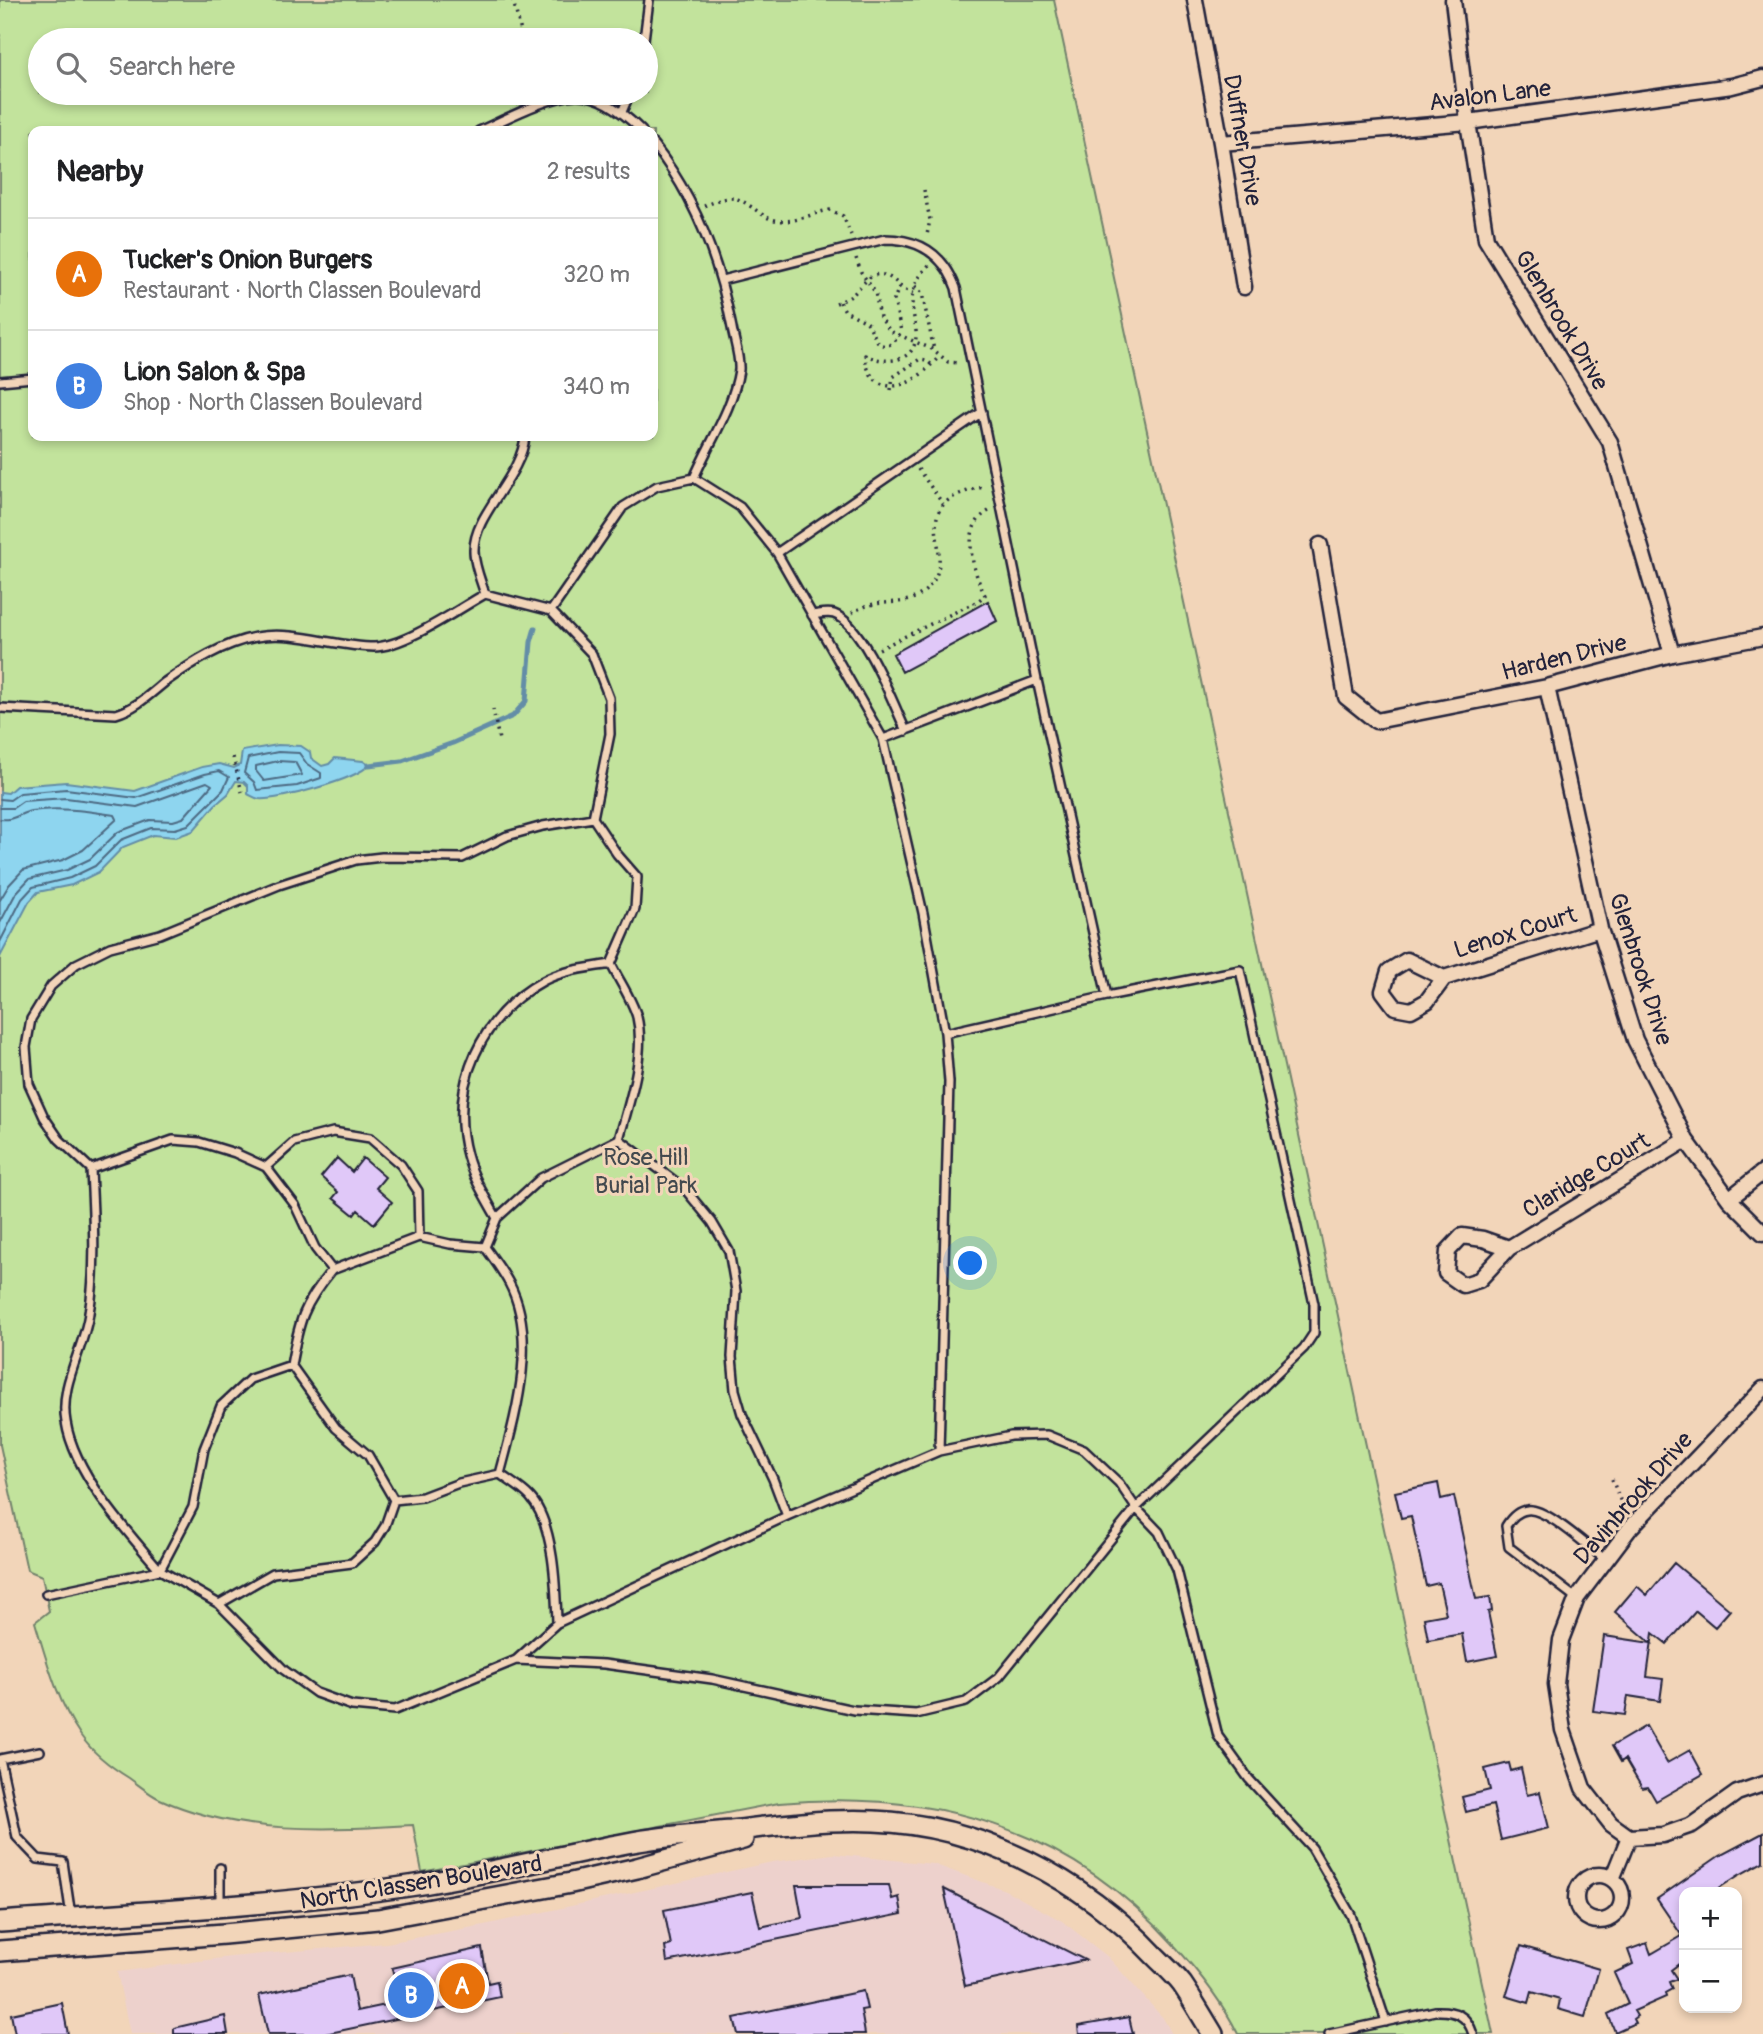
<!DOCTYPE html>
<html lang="en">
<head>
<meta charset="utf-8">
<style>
	body { margin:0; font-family:Pangolin,sans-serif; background:#f2f2f2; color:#202124 }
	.controls { position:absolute; right:21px; bottom:21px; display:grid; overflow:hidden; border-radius:14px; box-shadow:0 4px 10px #0003 }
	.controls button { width:63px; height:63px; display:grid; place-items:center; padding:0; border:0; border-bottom:2px solid #e0e0e0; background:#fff; color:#202124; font:35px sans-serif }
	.you { position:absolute; left:971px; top:1264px; width:24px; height:24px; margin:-18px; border:5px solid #fff; border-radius:50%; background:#1a73e8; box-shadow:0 0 0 10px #1a73e833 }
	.badge { display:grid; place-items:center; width:46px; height:46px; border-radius:50%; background:#2563eb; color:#fff; font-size:23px; font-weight:700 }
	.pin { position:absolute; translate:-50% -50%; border:4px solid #fff; box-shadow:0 2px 7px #0006 }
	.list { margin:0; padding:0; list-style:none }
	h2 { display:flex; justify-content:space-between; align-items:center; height:91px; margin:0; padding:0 28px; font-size:30px }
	h2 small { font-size:23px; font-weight:400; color:#757577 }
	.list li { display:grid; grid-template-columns:46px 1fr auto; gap:21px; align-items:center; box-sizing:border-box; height:112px; padding:0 28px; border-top:2px solid #e0e0e0 }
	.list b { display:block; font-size:26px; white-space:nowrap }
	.list p { margin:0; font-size:23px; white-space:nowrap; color:#757577 }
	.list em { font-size:23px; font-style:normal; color:#757577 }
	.icon { flex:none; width:38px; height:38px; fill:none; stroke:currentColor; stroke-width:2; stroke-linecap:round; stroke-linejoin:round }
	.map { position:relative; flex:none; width:1763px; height:2034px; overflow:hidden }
	.search { position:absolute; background:#fff; box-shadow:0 4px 10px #0003; left:28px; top:28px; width:630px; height:77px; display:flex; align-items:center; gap:18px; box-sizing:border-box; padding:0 24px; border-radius:38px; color:#757577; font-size:26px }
	.panel { position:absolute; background:#fff; box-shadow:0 4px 10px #0003; left:28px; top:126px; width:630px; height:315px; border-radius:14px }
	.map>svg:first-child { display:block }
	.built { fill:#edd1cc }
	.green { fill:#c2e39c; stroke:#72826c; stroke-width:2; fill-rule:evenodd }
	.water { fill:#8ed5ef; stroke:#638da7; stroke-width:2 }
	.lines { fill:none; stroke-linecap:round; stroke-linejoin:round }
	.shore { stroke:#4d6a83; stroke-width:2 }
	.stream { stroke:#638da7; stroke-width:5 }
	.building { fill:#e0c8f8; stroke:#22223b; stroke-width:2 }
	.service-casing { stroke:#22223b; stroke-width:12 }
	.minor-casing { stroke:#22223b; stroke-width:19 }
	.secondary-casing { stroke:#22223b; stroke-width:24 }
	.path { stroke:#22223b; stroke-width:3.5; stroke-dasharray:2 5; stroke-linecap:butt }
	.service { stroke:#f2d5b9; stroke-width:7 }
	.minor { stroke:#f2d5b9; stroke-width:14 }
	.secondary { stroke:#f2d5b9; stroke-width:19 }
	.labels { text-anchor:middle; stroke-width:6; stroke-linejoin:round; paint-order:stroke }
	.street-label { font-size:24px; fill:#22223b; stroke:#f2d5b9 }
	.park-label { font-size:24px; fill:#42494e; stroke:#f2d5b9 }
</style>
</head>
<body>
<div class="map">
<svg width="1763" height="2034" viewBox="0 0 1763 2034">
	<rect width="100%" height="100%" fill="#f2d5b9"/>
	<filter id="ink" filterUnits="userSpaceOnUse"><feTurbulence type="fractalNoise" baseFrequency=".0143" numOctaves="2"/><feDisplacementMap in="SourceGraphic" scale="14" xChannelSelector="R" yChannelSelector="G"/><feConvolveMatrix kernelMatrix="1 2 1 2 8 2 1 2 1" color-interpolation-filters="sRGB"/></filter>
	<g filter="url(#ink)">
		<path class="built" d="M 833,1854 L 933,1864 L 1005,1890 L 1062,1921 L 1108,1957 L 1163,2018 L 1172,2034 L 130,2034 L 117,1972 L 230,1957 L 387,1943 L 484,1925 L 772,1862 Z"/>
		<path class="green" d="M 0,0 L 1054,0 L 1493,2034 L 1238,2034 C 1222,2001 1198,1971 1173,1944 C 1067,1827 933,1789 779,1803 L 422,1872 L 413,1825 C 329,1830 238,1835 160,1799 C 149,1794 139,1785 129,1778 C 111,1767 93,1753 81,1736 C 57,1701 47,1662 35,1622 L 49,1611 L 42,1576 L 27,1570 L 0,1445 ZM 40,40 L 646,40 L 646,93 L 40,93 ZM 33,131 L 653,131 L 653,436 L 33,436 Z"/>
		<path class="water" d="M 278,745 L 301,746 L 310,752 L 311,758 L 322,766 L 329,764 L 335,758 L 363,761 L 369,765 C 357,779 278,801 259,799 C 255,798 252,796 248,794 L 248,786 L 244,782 L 236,781 L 228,794 L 215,805 L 193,831 L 176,837 L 153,835 L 123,847 L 99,872 L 72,885 L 38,892 L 29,902 L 0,957 L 0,792 L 8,793 L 16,786 L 66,782 L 135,791 L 202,767 L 219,764 L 234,768 L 240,765 L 242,751 Z"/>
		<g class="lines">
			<path class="shore" d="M 278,752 L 299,753 L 307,764 L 321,773 L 321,778 L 297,786 L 257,790 L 254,782 L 244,773 L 248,758 Z
				M 278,761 L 295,762 L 302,775 L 264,781 L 256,771 L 256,766 Z
				M 0,799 L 10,800 L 20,793 L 66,789 L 136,798 L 205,774 L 219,771 L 229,777 L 223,790 L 188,825 L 175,829 L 151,828 L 121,840 L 95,866 L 70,878 L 33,887 L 22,899 L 0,942
				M 0,808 L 13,808 L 23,801 L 66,798 L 137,807 L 207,782 L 212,785 L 183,818 L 173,821 L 150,820 L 118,832 L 90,859 L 67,870 L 29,879 L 16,893 L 0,923
				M 0,819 C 14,821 20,813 31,811 C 60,807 86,811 115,815 L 117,819 L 83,850 L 63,860 L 23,870 L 9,885 L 0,900"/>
			<path class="stream" d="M 369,765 L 402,761 L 453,743 L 513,716 L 526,701 L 531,642 L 535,628"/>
		</g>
		<path class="building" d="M 988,601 L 997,621 L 902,672 L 893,654 Z
			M 337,1158 L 352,1172 L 363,1158 L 385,1177 L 376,1188 L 392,1202 L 374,1224 L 358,1210 L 354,1215 L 333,1198 L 338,1192 L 321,1177 Z
			M 1438,1483 L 1441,1499 L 1454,1496 L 1476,1599 L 1490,1597 L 1492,1611 L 1488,1612 L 1497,1656 L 1467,1662 L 1462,1634 L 1428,1640 L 1424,1618 L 1446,1614 L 1439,1583 L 1426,1586 L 1411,1516 L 1401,1518 L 1395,1492 Z
			M 1674,1563 L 1730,1610 L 1715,1627 L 1696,1611 L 1667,1644 L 1653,1633 L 1647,1677 L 1663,1679 L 1660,1701 L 1628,1696 L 1625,1715 L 1593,1711 L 1604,1636 L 1651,1643 L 1615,1612 L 1637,1586 L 1647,1595 Z
			M 1646,1726 L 1667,1763 L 1690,1750 L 1703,1774 L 1656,1801 L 1648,1787 L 1642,1788 L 1625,1759 L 1621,1762 L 1612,1746 Z
			M 1509,1763 L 1511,1771 L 1521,1768 L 1527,1795 L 1540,1792 L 1549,1828 L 1501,1840 L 1493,1805 L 1466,1812 L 1462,1797 L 1490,1790 L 1485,1769 Z
			M 1763,1833 L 1763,1862 L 1739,1875 L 1713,1892 L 1684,1892 L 1684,1960 L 1671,1970 L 1677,1979 L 1669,1982 L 1672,1989 L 1665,1993 L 1666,1997 L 1634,2011 L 1637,2016 L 1633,2019 L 1635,2023 L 1615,2032 L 1608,2014 L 1628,2004 L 1614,1973 L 1633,1964 L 1628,1950 L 1647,1943 L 1651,1954 L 1682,1936 L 1657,1899 L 1719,1856 Z
			M 796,1885 L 889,1885 L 892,1899 L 899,1897 L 902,1914 L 667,1962 L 665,1947 L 671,1945 L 664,1910 L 752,1892 L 760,1927 L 802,1918 Z
			M 944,1889 L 1085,1960 L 965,1986 Z
			M 1521,1946 L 1599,1969 L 1585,2017 L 1558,2009 L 1560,2000 L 1532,1992 L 1529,2003 L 1506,1996 Z
			M 482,1948 L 488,1983 L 497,1981 L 500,1997 L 325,2034 L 268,2034 L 259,1995 L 350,1975 L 357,2011 L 400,2002 L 392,1968 Z
			M 863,1991 L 867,2009 L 861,2010 L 865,2034 L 738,2034 L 734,2018 Z
			M 62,2003 L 68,2034 L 15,2034 L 11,2014 Z
			M 225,2016 L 228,2034 L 174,2034 L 174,2028 Z
			M 1129,2017 L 1133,2034 L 1079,2034 L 1078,2026 Z"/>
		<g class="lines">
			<defs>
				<path id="service" d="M 644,40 L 649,0
					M 622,112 L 630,93
					M 479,131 C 504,120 549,96 576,95 C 601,94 626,115 642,131
					M 653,144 C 696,198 719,260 732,328 C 734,340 740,357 739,370 C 733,408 709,443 694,478
					M 722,280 L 885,239 C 920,239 944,255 956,288 L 1037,680 L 1107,996
					M 0,381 L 33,378
					M 777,553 L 982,412
					M 485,594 C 481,581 474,565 474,551 C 473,514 522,477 525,436
					M 551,611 L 623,507 L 657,486 L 694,478 L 740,507 L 777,553 L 883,739 L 923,913 L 945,1033 L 949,1082 L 939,1451
					M 812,615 C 819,614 828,612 834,614 C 863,624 893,703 906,731
					M 0,708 L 116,714 C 136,708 149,695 165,682 C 192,663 223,643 256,637 C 295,630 335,647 374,647 C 404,647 457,610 485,594 L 551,611 L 592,654 L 609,698 L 610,734 L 593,818 L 543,826 L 507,836 L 462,858 L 382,857 L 356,860 L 279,885 L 160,934 L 110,947 L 76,964 L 51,986 L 31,1019 L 26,1047 L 29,1084 L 44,1117 L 59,1139 L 91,1169 C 93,1217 97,1266 89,1313 C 84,1350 59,1384 66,1422 C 74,1473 127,1532 160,1570 L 46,1594
					M 883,739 L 1037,680
					M 611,964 C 619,981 632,999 637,1017 C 646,1054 629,1103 619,1139
					M 266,1167 L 294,1142 L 333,1132 L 370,1138 L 401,1165 L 418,1191 L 419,1237
					M 91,1169 L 173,1140 L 199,1142 L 235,1153 L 266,1167 L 295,1205 L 315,1248 L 332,1270 C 303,1305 299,1321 291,1365 L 336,1428 L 368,1455 L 394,1500
					M 497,1218 C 485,1197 473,1178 467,1155 C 448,1086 482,1014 543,981 C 563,970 588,968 611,964 L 635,909 L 637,877 L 617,854 L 593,818
					M 485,1247 C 493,1258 502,1270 509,1283 C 539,1339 515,1417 500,1474
					M 332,1270 L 419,1237 L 450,1244 L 485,1247 L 497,1218 L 541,1178 L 619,1139 L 684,1188 L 712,1222 L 729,1251 L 736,1291 L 732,1357 L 735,1390 L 742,1414 L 773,1479 L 787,1516
					M 291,1365 L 250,1379 L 221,1406 L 204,1449 L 193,1507 L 160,1570 L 219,1604 L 284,1670 L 316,1693 L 352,1706 L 395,1710 L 516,1660 L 557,1623 L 787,1516 L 939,1451 L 1011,1436 L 1047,1435 L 1084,1450 L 1119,1483 L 1136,1508 L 1159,1532 L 1177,1570 L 1218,1736 L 1249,1779 L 1312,1848 L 1351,1915 L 1386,2022
					M 394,1500 L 422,1497 L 459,1483 L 500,1474 C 509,1481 522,1488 530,1497 C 554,1523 556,1588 557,1623
					M 1576,1598 L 1509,1547 L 1506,1526 C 1511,1518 1517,1511 1527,1510 C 1546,1507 1589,1548 1605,1559
					M 219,1604 L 273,1573 L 352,1563 L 375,1542 L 385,1526 L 394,1500
					M 516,1660 L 604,1664 L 712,1679 L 854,1710 L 916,1714 L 966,1702 L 999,1677 L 1136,1508 L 1304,1348 L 1314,1333 L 1314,1304 L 1240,970 L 1107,996 L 945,1033
					M 40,1751 L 0,1759 L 17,1837 L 38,1859 L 63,1862 L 71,1916
					M 220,1868 L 220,1906
					M 1329,2034 L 1435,2011 C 1455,2010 1467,2015 1473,2034"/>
				<path id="minor" d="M 1195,0 L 1221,143 L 1244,287
					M 1453,0 L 1468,122 L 1486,239 L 1610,442 L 1672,654
					M 1221,143 L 1468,122 L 1732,86 L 1763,78
					M 1320,545 L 1346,697 L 1376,721 L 1547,687 L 1672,654 L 1763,637
					M 1547,687 L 1600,929 L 1635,1040 L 1686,1140 L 1729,1199 L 1763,1233
					M 1444,978 L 1407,960 L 1389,971 L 1383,991 L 1395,1007 L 1411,1010 L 1427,1001 L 1444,978 L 1600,929
					M 1729,1199 L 1763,1172
					M 1509,1248 L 1483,1239 L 1462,1236 L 1448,1251 L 1446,1273 L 1463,1285 L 1479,1280 L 1509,1248 L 1686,1140
					M 1763,1389 L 1630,1528 L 1577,1598 L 1561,1640 L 1556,1684 L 1563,1730 L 1583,1788 L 1611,1824 L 1629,1837 L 1663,1835 L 1692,1825 L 1737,1793 L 1763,1784
					M1576 1898a23 23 0 1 1 46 0a23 23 0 1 1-46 0Z
					M 1612,1879 L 1629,1837"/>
				<path id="secondary" d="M 0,1922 C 139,1912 278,1906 416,1885 C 487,1874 557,1856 627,1843 C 661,1836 696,1834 731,1831 C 778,1825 826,1819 874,1821 C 980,1825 1083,1879 1155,1956 C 1164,1965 1174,1974 1182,1984 C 1193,2000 1203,2018 1213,2034
					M 0,1951 L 224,1934 L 378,1919 L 571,1883 L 637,1868 L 743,1839"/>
			</defs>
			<use href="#service" class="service-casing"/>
			<use href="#minor" class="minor-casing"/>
			<use href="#secondary" class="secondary-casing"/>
			<path class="path" d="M 513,0 L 523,40
				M 924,190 L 930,220 L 927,235
				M 704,206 C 733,194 735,195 760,213 C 765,216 769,219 775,220 C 797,224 810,213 830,210 L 843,216 L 851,235
				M 856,258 L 861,272 L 875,292 L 880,317 L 890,331 L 934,350 L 948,362 L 959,363
				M 929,265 C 921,274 915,282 913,293 C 910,307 915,318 916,331 C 918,363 887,365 865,355 C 867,384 890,394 914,379 C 924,373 932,364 940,356
				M 915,286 L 922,293 L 934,350
				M 840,302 L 845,311 L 867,322 L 879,344 C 890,349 897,340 901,331 L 894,300 L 899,287
				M 836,303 C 841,301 847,299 851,296 C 861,288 869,271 884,275 C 895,278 901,290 913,293
				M 891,390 L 893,377 L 920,359 L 926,360 L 932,365
				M 918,469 L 943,504
				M 852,613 C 880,594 904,612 927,589 C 964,552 896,504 984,487
				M 879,649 L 978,601 L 985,595 C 973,572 959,527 989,511
				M 493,709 L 499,740
				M 233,757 L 242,792
				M 1612,1479 L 1625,1513"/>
			<use href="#service" class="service"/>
			<use href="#minor" class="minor"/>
			<use href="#secondary" class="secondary"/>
		</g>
	</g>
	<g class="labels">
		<g class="street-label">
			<text transform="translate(1490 95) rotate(-7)" y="8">Avalon Lane</text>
			<text transform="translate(1243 140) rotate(80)" y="8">Duffner Drive</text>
			<text transform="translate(1562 320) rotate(59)" y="8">Glenbrook Drive</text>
			<text transform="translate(1564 657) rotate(-14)" y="8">Harden Drive</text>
			<text transform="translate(1515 932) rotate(-17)" y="8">Lenox Court</text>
			<text transform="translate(1641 969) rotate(72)" y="8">Glenbrook Drive</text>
			<text transform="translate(1586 1175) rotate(-31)" y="8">Claridge Court</text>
			<text transform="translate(1633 1498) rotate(-49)" y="8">Davinbrook Drive</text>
			<text transform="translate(421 1882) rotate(-9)" y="8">North Classen Boulevard</text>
		</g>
		<g class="park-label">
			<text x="646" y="1165">Rose Hill<tspan x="646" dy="28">Burial Park</tspan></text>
		</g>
	</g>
</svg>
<div class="controls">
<button>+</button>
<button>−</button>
</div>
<div class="you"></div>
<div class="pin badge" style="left:462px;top:1986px;background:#e8710a">A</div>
<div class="pin badge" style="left:411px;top:1995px;background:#3f7fe0">B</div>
<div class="search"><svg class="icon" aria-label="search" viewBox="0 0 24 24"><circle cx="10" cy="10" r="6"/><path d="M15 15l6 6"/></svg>Search here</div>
<section class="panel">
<h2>Nearby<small>2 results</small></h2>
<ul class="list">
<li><span class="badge" style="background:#e8710a">A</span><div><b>Tucker's Onion Burgers</b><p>Restaurant · North Classen Boulevard</p></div><em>320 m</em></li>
<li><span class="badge" style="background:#3f7fe0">B</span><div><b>Lion Salon &amp; Spa</b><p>Shop · North Classen Boulevard</p></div><em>340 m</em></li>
</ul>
</section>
</div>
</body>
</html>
